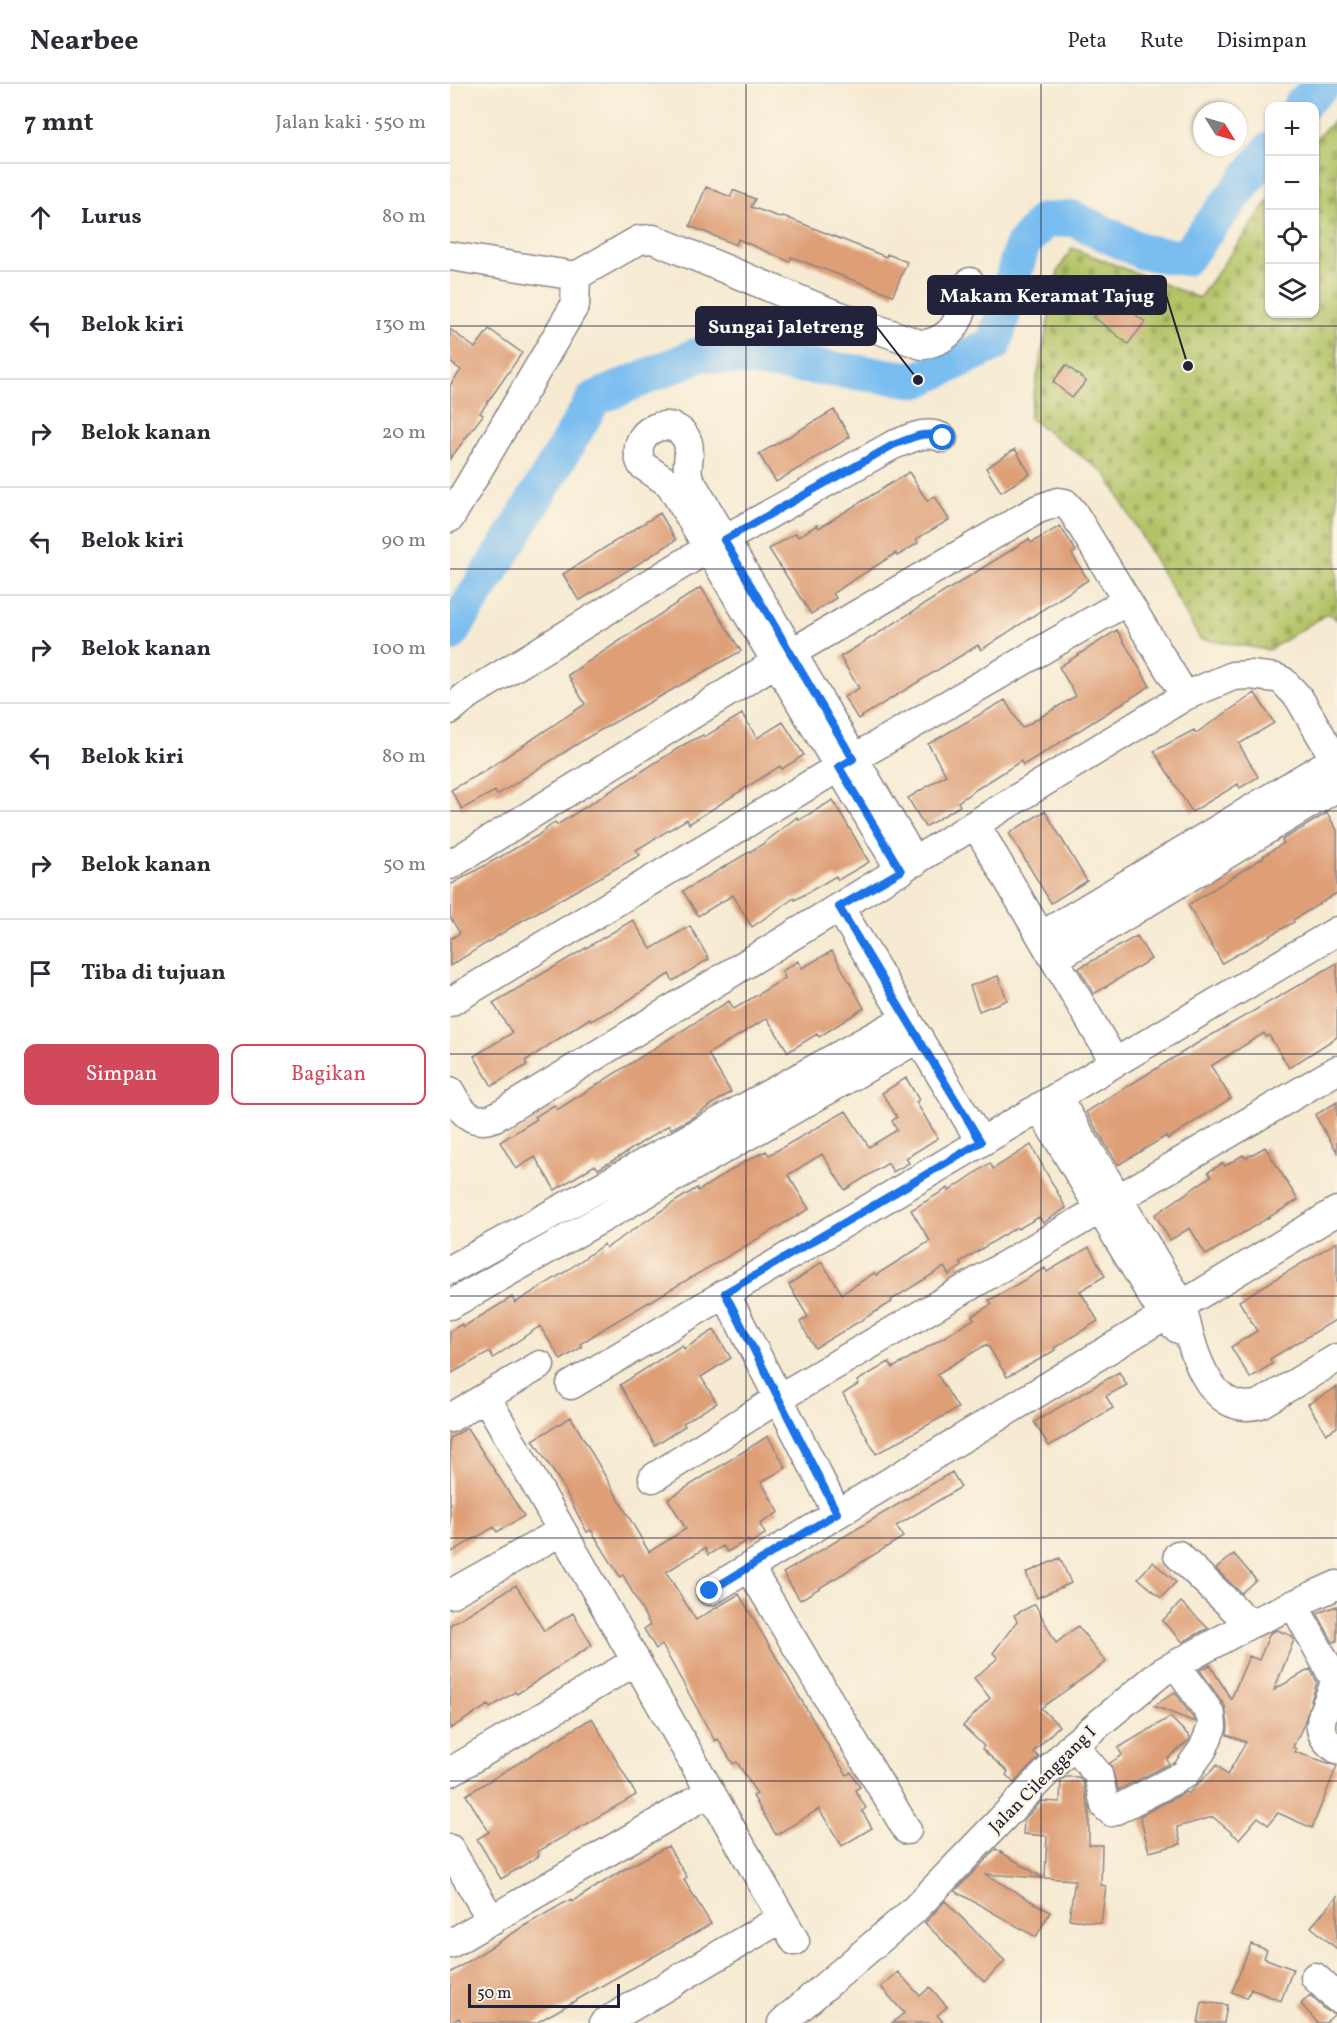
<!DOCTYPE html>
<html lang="id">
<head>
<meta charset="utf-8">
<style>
	body { margin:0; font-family:Vollkorn,serif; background:#f7f7f7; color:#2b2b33 }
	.controls { position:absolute; right:18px; top:18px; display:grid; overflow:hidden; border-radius:12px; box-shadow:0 2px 4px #0004 }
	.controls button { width:54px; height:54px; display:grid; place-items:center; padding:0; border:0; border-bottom:2px solid #e1e1e2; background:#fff; color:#2b2b33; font:30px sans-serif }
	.compass { position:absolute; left:743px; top:18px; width:54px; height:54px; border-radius:50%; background:#fff; box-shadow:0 2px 4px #0004; rotate:127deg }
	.scale { position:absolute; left:18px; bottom:15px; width:152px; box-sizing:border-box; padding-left:6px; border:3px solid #22223b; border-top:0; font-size:16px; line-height:21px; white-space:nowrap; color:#22223b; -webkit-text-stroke:4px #fcf5e5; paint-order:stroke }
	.stop { position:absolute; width:18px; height:18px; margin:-14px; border:4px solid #1a73e8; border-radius:50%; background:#fff }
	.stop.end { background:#1a73e8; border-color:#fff; box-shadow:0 2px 6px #0008 }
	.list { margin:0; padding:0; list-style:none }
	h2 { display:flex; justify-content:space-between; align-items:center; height:78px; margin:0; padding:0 24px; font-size:26px }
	h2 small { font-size:20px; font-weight:400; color:#7c7c81 }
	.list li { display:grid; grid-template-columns:39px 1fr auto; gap:18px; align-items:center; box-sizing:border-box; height:108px; padding:0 24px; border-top:2px solid #e1e1e2 }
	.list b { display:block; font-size:22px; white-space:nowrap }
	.list em { font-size:20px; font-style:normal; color:#7c7c81 }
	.actions { display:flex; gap:12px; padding:18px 24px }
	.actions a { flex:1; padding:14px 0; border:2px solid #d1495b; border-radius:12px; text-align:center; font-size:21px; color:#d1495b }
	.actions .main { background:#d1495b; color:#fff }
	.icon { flex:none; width:33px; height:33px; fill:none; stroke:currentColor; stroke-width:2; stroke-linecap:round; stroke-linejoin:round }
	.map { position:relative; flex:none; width:887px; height:1939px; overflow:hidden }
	header { display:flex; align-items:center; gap:36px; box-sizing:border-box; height:84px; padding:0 30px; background:#fff; border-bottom:2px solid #e1e1e2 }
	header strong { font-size:28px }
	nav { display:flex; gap:33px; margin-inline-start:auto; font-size:21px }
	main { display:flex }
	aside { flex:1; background:#fff }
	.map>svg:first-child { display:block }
	.cemetery { fill:url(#cemetery-stones); stroke:#6b7250; stroke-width:1.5 }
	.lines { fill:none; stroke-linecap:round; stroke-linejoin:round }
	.river { stroke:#7abdf0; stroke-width:36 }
	.building { fill:#de9f77 }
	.minor-casing { stroke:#8c8686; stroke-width:31 }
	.minor { stroke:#fff; stroke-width:28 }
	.route { stroke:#1a73e8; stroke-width:8 }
	.grid { fill:none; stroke:#22223b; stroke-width:1.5; stroke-opacity:0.55 }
	.labels { text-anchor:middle; stroke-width:5; stroke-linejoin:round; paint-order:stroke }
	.street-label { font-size:18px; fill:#22223b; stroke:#fcf5e5 }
	.leader { fill:none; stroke:#22223b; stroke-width:2 }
	.callout-dot { fill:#22223b; stroke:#fcf5e5; stroke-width:2 }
	.callout { fill:#22223b; stroke:#22223b; stroke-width:2 }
	.callout-label { font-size:20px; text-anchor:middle; font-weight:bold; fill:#fff }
</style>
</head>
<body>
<header>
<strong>Nearbee</strong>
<nav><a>Peta</a><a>Rute</a><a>Disimpan</a></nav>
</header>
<main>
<aside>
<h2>7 mnt<small>Jalan kaki · 550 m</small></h2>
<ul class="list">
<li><svg class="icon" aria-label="ahead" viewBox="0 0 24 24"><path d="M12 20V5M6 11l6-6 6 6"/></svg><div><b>Lurus</b></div><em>80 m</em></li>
<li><svg class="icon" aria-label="left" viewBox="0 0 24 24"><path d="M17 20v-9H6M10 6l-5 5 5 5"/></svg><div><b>Belok kiri</b></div><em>130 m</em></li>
<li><svg class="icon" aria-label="right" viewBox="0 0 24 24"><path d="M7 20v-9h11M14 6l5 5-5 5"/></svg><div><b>Belok kanan</b></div><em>20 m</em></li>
<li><svg class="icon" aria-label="left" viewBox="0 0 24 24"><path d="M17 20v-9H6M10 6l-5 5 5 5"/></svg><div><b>Belok kiri</b></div><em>90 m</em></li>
<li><svg class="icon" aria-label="right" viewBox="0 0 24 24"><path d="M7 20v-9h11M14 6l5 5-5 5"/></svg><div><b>Belok kanan</b></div><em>100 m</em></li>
<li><svg class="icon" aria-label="left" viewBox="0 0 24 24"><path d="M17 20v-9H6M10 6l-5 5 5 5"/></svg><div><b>Belok kiri</b></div><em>80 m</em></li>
<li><svg class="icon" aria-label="right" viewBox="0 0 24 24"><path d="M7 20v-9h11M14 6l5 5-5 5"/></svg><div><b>Belok kanan</b></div><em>50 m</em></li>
<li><svg class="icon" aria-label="arrive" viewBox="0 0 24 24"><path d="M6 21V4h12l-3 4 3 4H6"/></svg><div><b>Tiba di tujuan</b></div></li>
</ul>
<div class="actions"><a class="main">Simpan</a><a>Bagikan</a></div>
</aside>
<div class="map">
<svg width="887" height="1939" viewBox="0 0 887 1939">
	<defs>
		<pattern id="cemetery-stones" width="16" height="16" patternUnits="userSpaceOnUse" patternTransform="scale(1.5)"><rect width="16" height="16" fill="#b4c366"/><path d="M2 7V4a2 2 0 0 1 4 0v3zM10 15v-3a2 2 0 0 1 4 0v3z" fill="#9aa759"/></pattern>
	</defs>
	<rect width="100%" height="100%" fill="#fcf5e5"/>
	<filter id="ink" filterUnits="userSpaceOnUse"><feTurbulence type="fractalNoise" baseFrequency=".0167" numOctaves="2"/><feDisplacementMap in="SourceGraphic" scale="12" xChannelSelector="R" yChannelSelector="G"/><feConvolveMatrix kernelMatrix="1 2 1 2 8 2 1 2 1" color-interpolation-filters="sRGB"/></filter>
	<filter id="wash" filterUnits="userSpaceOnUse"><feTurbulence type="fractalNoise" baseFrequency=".008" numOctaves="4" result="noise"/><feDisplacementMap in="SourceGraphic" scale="24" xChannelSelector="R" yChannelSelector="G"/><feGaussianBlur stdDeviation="1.35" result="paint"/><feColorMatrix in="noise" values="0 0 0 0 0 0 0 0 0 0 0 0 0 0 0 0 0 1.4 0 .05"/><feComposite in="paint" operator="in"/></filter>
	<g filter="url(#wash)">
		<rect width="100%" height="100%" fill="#f6ead2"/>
		<path class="cemetery" d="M 887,34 L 887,536 L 878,529 L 819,566 L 750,555 L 656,390 L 579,334 L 608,187 L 622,164 L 749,214 L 819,116 L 820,230 L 864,230 L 865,55 Z"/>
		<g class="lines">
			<path class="river" d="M 850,22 L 873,0
				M 0,550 L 56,463 L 144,315 L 253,269 L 468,296 L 544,260 L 572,162 L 593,137 L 622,134 L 693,168 L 735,174 L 820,65"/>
		</g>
		<g id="blocks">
			<path class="building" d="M 256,103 L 281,113 L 283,106 L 305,115 L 301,123 L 332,134 L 333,132 L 436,173 L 437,170 L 457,178 L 443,211 L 341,173 L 340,178 L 288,155 L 286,161 L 240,142 Z
				M 662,212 L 695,238 L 678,260 L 644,233 Z
				M 0,245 L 25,264 L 39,245 L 72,269 L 30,329 L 33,331 L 0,375 L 0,301 L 11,286 L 0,278 Z
				M 616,281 L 636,297 L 622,314 L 603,298 Z
				M 384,326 L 400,353 L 326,398 L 309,370 Z
				M 565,365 L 580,390 L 551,408 L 536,384 Z
				M 459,388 L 477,417 L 485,412 L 499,436 L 466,455 L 468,459 L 447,472 L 446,469 L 383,509 L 386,514 L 361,530 L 319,465 L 346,449 L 348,453 L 367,441 L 369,444 Z
				M 210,429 L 226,456 L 129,517 L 113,490 Z
				M 610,442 L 626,467 L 622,470 L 638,496 L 531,566 L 528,561 L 408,635 L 394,613 L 409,604 L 390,573 L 579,455 L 581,459 Z
				M 251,503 L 291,567 L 140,652 L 47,711 L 45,707 L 12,725 L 1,706 L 33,688 L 135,620 L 118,591 Z
				M 667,546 L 700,602 L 595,668 L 573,681 L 571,677 L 527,705 L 508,718 L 510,722 L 475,743 L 458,714 L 496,691 L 478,660 L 555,616 L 572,644 L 626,612 L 609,583 Z
				M 805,609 L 824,639 L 789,660 L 808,693 L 790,704 L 788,700 L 742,728 L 704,667 L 744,646 L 746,649 Z
				M 292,630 L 307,654 L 333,638 L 354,671 L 332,685 L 330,682 L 239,740 L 237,735 L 186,766 L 190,771 L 73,836 L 0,882 L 0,855 L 10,849 L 0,833 L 0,801 L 87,752 L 105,738 L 107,741 L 235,660 L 253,651 L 254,653 Z
				M 383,716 L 419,778 L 388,796 L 386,792 L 345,816 L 344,814 L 302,843 L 283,811 L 248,832 L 233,807 L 313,760 L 347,733 L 349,736 Z
				M 595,727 L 637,797 L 601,819 L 559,749 Z
				M 877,729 L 887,746 L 887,809 L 843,836 L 844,838 L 772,879 L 738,821 L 814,773 L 813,772 L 834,759 L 832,756 Z
				M 183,836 L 201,865 L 240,842 L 259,875 L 223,897 L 219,890 L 162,927 L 161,926 L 141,937 L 140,934 L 75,977 L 77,981 L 42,1002 L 24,972 L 62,949 L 43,919 Z
				M 687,852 L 701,875 L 644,910 L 629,884 Z
				M 382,867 L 414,924 L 369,953 L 367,950 L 338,968 L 317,934 L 314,936 L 258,970 L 281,1008 L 240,1035 L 221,1045 L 219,1041 L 169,1073 L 148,1085 L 145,1081 L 105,1106 L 85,1073 L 66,1085 L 50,1058 L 87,1035 L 85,1033 L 104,1021 L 107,1026 L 279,917 L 284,925 L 335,894 L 332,887 L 348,877 L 352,884 Z
				M 887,879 L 887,953 L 839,984 L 819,951 L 816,953 L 814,949 L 761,982 L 781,1014 L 718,1055 L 716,1052 L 668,1081 L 636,1028 L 746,960 Z
				M 548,892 L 557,916 L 529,927 L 520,902 Z
				M 456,994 L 469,1016 L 466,1018 L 488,1054 L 456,1074 L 459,1079 L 443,1088 L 438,1079 L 395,1106 L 372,1070 L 338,1091 L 359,1125 L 158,1242 L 130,1260 L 132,1263 L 111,1276 L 90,1242 L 43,1274 L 40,1268 L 0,1290 L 0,1247 L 12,1240 L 13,1243 L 62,1213 L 65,1219 L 115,1188 L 154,1160 L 156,1164 L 226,1117 L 247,1104 L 248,1107 L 294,1078 L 316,1067 L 319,1071 L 396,1027 L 419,1063 L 447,1046 L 442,1037 L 447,1033 L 432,1009 Z
				M 887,1018 L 887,1068 L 865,1031 Z
				M 581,1061 L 616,1124 L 593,1139 L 589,1133 L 568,1145 L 567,1143 L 510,1178 L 512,1182 L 499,1191 L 494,1183 L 441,1216 L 442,1218 L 365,1264 L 350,1238 L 358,1233 L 339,1201 L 372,1178 L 392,1210 L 424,1189 L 426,1191 L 480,1157 L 461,1126 L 498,1104 L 499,1107 L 540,1079 L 543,1085 Z
				M 815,1063 L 848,1116 L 756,1171 L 740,1144 L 720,1156 L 705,1131 L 761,1092 L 758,1088 L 773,1079 L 775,1082 L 793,1071 L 796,1074 Z
				M 887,1158 L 887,1235 L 820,1275 L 822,1280 L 800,1294 L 781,1263 L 807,1247 L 789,1217 Z
				M 639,1163 L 655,1192 L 630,1207 L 648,1237 L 604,1264 L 605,1266 L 592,1274 L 557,1293 L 537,1260 L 487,1290 L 508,1324 L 426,1370 L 393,1310 L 409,1300 L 407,1297 L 439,1278 L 443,1284 L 524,1235 L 522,1232 L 542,1220 L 539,1216 L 554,1208 L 595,1184 L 597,1188 Z
				M 264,1246 L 281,1274 L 251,1293 L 267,1319 L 233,1339 L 235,1342 L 205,1361 L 170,1301 L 232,1261 L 234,1265 Z
				M 669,1288 L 677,1301 L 656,1312 L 663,1324 L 599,1362 L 584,1338 Z
				M 887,1303 L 887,1343 L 876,1350 L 858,1320 Z
				M 121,1333 L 199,1468 L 236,1445 L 218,1415 L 318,1352 L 336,1384 L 311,1398 L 329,1428 L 310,1440 L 315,1450 L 300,1459 L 298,1456 L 277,1468 L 273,1462 L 258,1471 L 255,1464 L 216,1488 L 246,1536 L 289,1510 L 383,1670 L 397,1691 L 401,1688 L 410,1703 L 405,1706 L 416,1724 L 412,1727 L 422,1744 L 392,1762 L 369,1725 L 326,1751 L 303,1712 L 307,1710 L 287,1678 L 283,1680 L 268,1655 L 265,1657 L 212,1561 L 206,1565 L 194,1545 L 200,1541 L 173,1491 L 170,1493 L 141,1446 L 137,1448 L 112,1401 L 83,1356 Z
				M 17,1344 L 74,1432 L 47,1448 L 44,1443 L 0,1469 L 0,1354 Z
				M 502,1388 L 511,1403 L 446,1442 L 453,1453 L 350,1516 L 333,1489 Z
				M 784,1470 L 806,1496 L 791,1509 L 766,1485 Z
				M 610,1474 L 621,1499 L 587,1514 L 576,1489 Z
				M 703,1478 L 726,1498 L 711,1514 L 688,1494 Z
				M 66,1501 L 94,1547 L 123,1529 L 142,1561 L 67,1610 L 65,1608 L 40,1624 L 38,1621 L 0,1645 L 0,1541 Z
				M 731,1518 L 758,1544 L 733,1558 L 712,1537 Z
				M 585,1520 L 606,1559 L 628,1542 L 656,1578 L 591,1624 L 609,1642 L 583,1668 L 589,1673 L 564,1699 L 556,1691 L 558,1688 L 532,1665 L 534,1662 L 513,1642 L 540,1614 L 524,1594 L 548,1574 L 543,1569 L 567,1537 L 564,1531 Z
				M 887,1522 L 887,1557 L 883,1558 L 867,1529 Z
				M 827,1546 L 842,1552 L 844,1556 L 824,1606 L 860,1585 L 867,1598 L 854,1640 L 843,1663 L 846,1665 L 845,1668 L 887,1682 L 862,1744 L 828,1729 L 818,1741 L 808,1733 L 789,1755 L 763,1733 L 727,1743 L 731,1760 L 699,1768 L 690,1732 L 736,1708 L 738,1710 L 767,1681 L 777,1691 L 796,1658 L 777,1651 L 778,1642 L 775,1622 L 750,1586 L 760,1581 L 781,1615 L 799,1572 L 809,1576 L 820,1549 Z
				M 725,1608 L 745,1637 L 745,1638 L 704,1622 Z
				M 720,1633 L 740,1653 L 738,1657 L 717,1675 L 719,1680 L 668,1706 L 660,1679 L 672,1671 L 668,1664 Z
				M 142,1634 L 186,1711 L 87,1768 L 89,1772 L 51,1795 L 27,1755 L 39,1748 L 16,1711 Z
				M 615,1693 L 629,1693 L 633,1698 L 639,1727 L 639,1761 L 652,1761 L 651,1801 L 656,1802 L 651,1839 L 619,1835 L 625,1796 L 595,1794 L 597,1752 L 573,1750 L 574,1735 L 592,1717 L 610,1718 L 611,1697 Z
				M 218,1762 L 237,1793 L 234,1796 L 261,1840 L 86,1939 L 12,1939 L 9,1934 L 0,1939 L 0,1889 L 74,1842 L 121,1815 L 122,1818 L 171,1787 Z
				M 546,1765 L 593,1794 L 535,1790 L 600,1828 L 586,1853 L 505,1807 Z
				M 887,1812 L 887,1865 L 861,1843 Z
				M 495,1817 L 555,1877 L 534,1898 L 475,1839 Z
				M 801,1860 L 817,1866 L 814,1874 L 843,1885 L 831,1917 L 801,1905 L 797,1914 L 782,1908 Z
				M 448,1888 L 470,1912 L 480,1903 L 497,1923 L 487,1931 L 494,1939 L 442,1939 L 454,1929 L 431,1903 Z
				M 860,1911 L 876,1926 L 885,1930 L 875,1939 L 868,1939 L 851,1920 Z
				M 752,1918 L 777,1921 L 774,1939 L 748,1939 Z"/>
		</g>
	</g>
	<g filter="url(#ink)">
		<use href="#blocks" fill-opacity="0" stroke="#8c8686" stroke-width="1.5"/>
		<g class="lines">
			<defs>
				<path id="minor" d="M 0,172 L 126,192 L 189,156 L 203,155 L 379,228 L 472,261 C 510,254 510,230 520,198
					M 0,434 L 125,221 L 126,192
					M 0,626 L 15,613 L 257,465 L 443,361 C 460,355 476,345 493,354
					M 526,741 L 665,979
					M 0,781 L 341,569 L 588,425 L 608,418 L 615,419 L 623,428 L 735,612
					M 451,787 L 220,400 L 192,381 C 175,345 227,326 238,359 C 241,370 236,381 238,393 L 465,778
					M 389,823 L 531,1058
					M 591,852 L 885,675
					M 604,875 L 887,703
					M 0,918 L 389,683 L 677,517
					M 0,1007 C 10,1026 22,1043 45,1033 L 735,612 L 783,592 L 800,591 L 826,594 L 833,597 L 849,614 L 887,679
					M 607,1013 L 732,1221 C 740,1258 757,1335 810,1320 L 887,1274
					M 589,1023 L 714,1232 L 728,1245
					M 0,1186 L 457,934
					M 275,1209 L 387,1429
					M 0,1221 L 469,954
					M 121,1301 L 887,847
					M 36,1313 L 345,1857
					M 0,1334 L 90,1281
					M 203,1394 L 329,1314 L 887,986
					M 728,1471 L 800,1540
					M 299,1483 L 457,1746
					M 260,1507 L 887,1127
					M 0,1510 L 112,1447
					M 844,1521 L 885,1596 C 881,1620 854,1645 887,1665
					M 623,1661 L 648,1690 L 655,1722 L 662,1728 L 735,1690 L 753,1665 L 762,1643 L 761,1631 L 726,1580
					M 0,1688 L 186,1577
					M 0,1765 L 42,1837
					M 0,1860 L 260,1708
					M 865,1893 L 887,1914
					M 154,1939 L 332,1834
					M 332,1939 L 463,1827 L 623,1661 L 712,1588 L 800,1540 L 887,1501"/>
			</defs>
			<use href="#minor" class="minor-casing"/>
			<use href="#minor" class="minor"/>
		</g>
	</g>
	<g class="lines" filter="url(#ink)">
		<path class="route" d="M 260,1507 L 387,1429 L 275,1209 L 531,1058 L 389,823 L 451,787 L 389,683 L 403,675 L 274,456 L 443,361 C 460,355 476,345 493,354"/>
	</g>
	<path class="grid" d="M 296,0 L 296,1939M 591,0 L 591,1939M 0,242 L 887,242M 0,485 L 887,485M 0,727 L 887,727M 0,970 L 887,970M 0,1212 L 887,1212M 0,1454 L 887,1454M 0,1697 L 887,1697"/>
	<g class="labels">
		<g class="street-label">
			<text transform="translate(592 1695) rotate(-45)" y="6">Jalan Cilenggang I</text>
		</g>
	</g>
	<path class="leader" d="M738 282L716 211M468 296L426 242"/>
	<g class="callout-dot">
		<circle cx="738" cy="282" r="6"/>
		<circle cx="468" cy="296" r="6"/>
	</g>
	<g class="callout">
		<rect x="478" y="192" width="238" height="38" rx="6"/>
		<rect x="246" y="223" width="180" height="38" rx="6"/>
	</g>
	<g class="callout-label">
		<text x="597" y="218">Makam Keramat Tajug</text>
		<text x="336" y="249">Sungai Jaletreng</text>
	</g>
</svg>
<div class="controls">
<button>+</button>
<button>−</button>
<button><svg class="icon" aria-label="locate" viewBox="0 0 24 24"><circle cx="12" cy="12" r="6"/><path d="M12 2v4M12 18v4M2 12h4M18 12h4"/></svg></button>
<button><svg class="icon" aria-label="layers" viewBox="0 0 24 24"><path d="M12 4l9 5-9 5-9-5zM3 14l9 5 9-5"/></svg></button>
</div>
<svg class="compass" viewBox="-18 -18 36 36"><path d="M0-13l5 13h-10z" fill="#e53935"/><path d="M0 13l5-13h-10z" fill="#7c7c81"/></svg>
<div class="scale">50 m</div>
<div class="stop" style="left:493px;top:354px"></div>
<div class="stop end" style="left:260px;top:1507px"></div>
</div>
</main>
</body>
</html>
